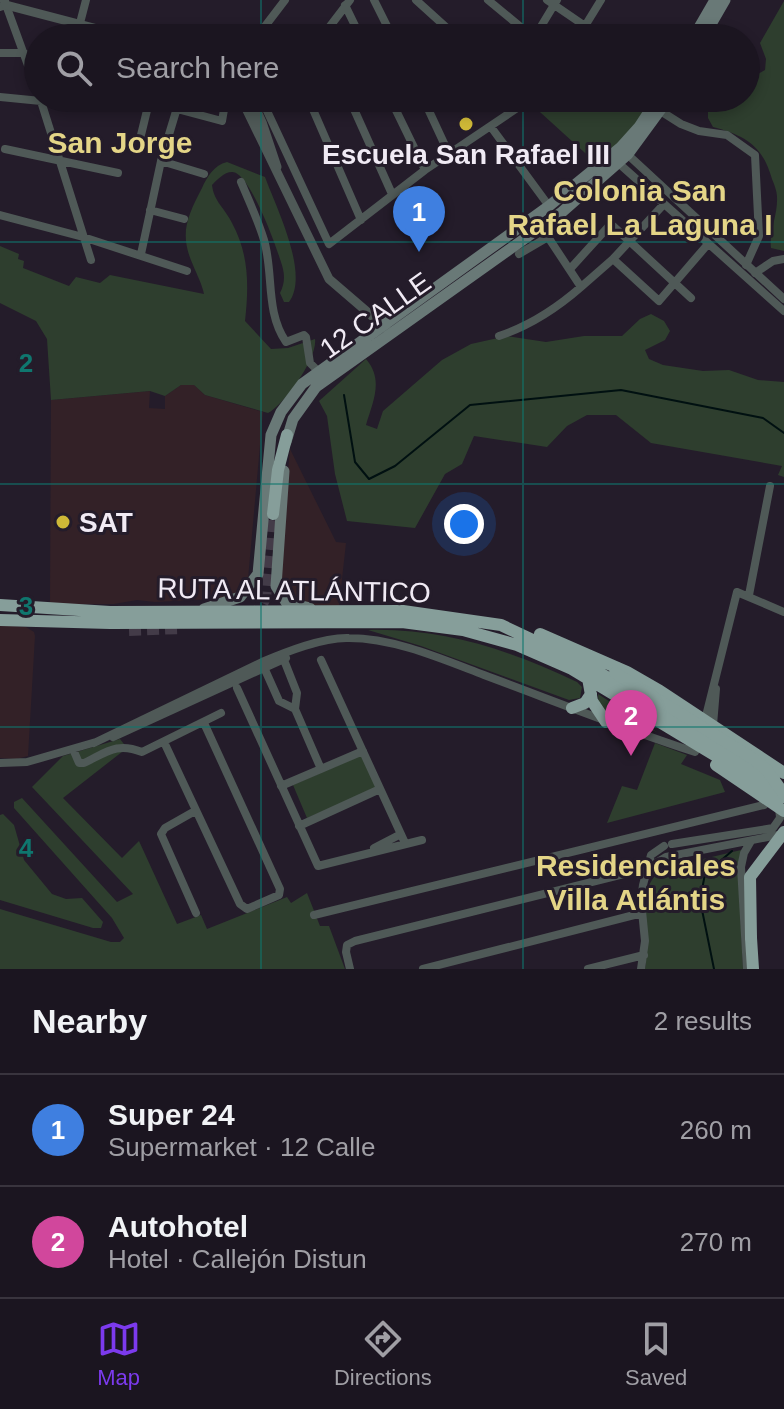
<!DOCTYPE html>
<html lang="en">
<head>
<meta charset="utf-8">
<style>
	body { margin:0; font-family:Helvetica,sans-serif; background:#28222d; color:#f1f3f6 }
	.you { position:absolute; left:464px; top:524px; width:28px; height:28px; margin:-20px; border:6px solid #fff; border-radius:50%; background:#1a73e8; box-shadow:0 0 0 12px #1a73e833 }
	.badge { display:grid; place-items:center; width:52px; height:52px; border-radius:50%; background:#7c3aed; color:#fff; font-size:26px; font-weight:700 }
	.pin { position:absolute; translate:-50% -66px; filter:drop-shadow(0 2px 4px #0008) }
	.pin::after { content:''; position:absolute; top:42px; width:28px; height:24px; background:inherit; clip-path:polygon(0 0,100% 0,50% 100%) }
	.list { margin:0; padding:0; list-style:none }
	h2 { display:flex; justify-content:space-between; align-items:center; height:104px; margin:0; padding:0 32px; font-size:34px }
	h2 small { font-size:26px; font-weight:400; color:#a09fa5 }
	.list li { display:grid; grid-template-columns:52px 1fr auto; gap:24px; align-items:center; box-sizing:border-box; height:112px; padding:0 32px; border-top:2px solid #39343e }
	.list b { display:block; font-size:30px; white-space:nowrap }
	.list p { margin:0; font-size:26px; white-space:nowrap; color:#a09fa5 }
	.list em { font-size:26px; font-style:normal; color:#a09fa5 }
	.icon { flex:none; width:44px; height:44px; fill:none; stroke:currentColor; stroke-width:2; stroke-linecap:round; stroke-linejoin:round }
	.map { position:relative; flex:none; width:784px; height:969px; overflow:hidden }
	.search { position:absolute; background:#1b1520; box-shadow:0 4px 12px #0003; left:24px; right:24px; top:24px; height:88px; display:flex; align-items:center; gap:20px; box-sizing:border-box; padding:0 28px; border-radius:44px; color:#a09fa5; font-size:30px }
	.sheet { height:328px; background:#1b1520 }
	nav { display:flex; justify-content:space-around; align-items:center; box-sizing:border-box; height:112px; border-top:2px solid #39343e; background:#1b1520; font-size:22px; color:#a09fa5 }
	nav a { display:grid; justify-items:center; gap:4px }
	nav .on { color:#7c3aed }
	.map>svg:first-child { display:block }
	.commercial { fill:#332127 }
	.green { fill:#2e3e2e }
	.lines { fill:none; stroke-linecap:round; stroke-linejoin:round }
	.stream { stroke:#001011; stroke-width:2 }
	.trunk-tunnel { stroke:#433b48; stroke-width:12; stroke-dasharray:12 6; stroke-linecap:butt }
	.minor { stroke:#4f5957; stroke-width:8 }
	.tertiary { stroke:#4f5957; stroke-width:9 }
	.secondary { stroke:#697977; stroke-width:11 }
	.trunk { stroke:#869e9a; stroke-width:12 }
	.trunk-bridge { stroke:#869e9a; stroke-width:12 }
	.grid { fill:none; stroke:#0f766e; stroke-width:2; stroke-opacity:0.55 }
	.poi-dot { fill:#ceb837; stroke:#241c2a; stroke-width:3 }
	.labels { text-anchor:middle; stroke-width:6; stroke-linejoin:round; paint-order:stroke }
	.poi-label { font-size:28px; font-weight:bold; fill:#f0eaf4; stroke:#241c2a }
	.street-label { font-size:28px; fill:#f0eaf4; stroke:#241c2a }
	.neighbourhood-label { font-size:30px; font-weight:bold; fill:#e4d587; stroke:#241c2a }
	.grid-label { font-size:26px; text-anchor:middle; font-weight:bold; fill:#0f766e; stroke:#241c2a; stroke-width:6; stroke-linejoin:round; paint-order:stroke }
</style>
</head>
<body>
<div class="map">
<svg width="784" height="969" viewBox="0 0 784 969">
	<rect width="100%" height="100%" fill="#241c2a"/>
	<path class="commercial" d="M 181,385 L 194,385 L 205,395 L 263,412 L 248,579 L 232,598 L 155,602 L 137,600 L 114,604 L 50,604 L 51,400 L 150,391 L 149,408 L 165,409 L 165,396 Z
		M 290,449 L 336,542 L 346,543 L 339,606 L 313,605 L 288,599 L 278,578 Z
		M 0,625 L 26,627 L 34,632 L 35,636 L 28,756 L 16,759 L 0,758 Z"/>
	<path class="green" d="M 784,1 L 784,251 L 771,248 C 769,231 778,215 777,197 C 777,191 774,184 772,179 C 762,145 746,136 713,127 L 708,118 L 708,108 L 721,98 L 746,98 L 746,81 L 765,70 L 766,59 L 760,43 Z
		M 537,98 L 631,98 L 642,103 L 644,113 L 623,140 L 595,162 L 530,103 Z
		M 227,162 L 265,177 C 276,207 310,274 289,302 L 284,302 L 280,293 C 284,285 285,278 283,269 C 279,253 250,171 232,172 C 224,172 217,180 212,185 C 214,202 225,208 232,223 C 249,254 249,286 245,321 L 271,349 L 288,348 L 315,339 C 318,358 284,405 268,413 L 205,395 L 194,385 L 181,385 L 165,396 L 150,391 L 51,400 L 47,339 L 36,321 L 0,303 L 0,246 L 19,254 L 18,259 L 24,261 L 23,268 L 69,286 L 76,277 L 100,283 L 110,275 L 204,294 C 202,284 197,275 193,265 C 179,234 187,217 202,188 C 207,177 214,165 227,162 Z
		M 651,314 L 664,321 L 670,331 L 665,340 L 645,350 L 649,359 L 663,365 L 703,371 L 729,370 L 758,380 L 784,382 L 784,477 L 778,475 L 782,466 L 651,443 L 616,415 L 587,415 L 567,426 L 547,447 L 474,436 L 462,464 L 445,474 L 415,528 L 347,521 L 335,474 L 327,416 L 319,401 L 366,359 C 384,380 373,401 366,425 L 377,429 L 383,411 L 442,360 L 471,344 L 507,336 L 546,342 L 584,336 L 622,336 L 640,319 Z
		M 368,630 C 444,628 510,650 577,682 L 582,687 L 580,698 L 569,700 L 421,646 Z
		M 598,694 L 657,732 L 599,710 Z
		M 120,739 L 127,748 L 63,798 L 122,858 L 139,841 L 177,924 L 201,915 L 207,929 L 287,897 L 291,903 L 307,893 L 320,926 L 329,926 L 345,969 L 0,969 L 0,909 L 111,942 L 120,942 L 124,938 L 112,918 L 14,808 L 14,802 L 22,798 L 117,902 L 133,894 L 32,787 L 63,756 Z
		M 655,743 L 687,755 L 681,764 L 720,780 L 725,792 L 607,823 L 622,786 L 637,790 Z
		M 362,755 L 377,788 L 307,818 L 293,785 Z
		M 3,814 L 14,825 L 24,860 L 52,894 L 66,899 L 82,898 L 103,922 L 101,928 L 93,928 L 0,900 L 0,815 Z
		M 741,850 L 738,865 L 743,969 L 645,969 C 651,936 633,893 661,869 Z"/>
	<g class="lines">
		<path class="stream" d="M 344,395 L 355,462 L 369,479 L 395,466 L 470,405 L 621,390 L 763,418 L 784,433
			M 714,969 L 700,900 L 705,874 L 732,851"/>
		<path class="trunk-tunnel" d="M 254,619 L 265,598 L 273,514
			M 129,630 L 181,628"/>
		<path class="minor" d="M 374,0 L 393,38
			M 416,0 L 458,38
			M 488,0 L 534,38
			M 547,0 L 585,26 L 591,38
			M 345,5 L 361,38
			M 0,7 L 6,5 L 38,93
			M 80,23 L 86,0
			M 585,26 L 601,0
			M 256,38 L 285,0
			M 321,38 L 350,0
			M 534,38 L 557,0
			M 0,53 L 24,53
			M 0,97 L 41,101
			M 40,98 L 91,260
			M 261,98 L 329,244 L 425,170 L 532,98
			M 308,98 L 361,220
			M 349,98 L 392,194
			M 390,98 L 425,170
			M 423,98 L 449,154
			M 640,98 L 681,124 L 699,131 L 727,135 L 755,155 L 759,236 L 746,265
			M 177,109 L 222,121 L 226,98
			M 491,127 L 549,206
			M 141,135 L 150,98
			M 5,149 L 118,173
			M 626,153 L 784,299
			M 615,160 L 784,311
			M 161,161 L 204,174
			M 241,182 C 249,201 258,220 264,240 C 274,274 265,311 286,342 L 304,335 L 306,337 L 310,363 L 317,370
			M 150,210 L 184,219
			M 0,215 L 83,237 L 187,271
			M 141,254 L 161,161 L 180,98
			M 519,254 L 548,237 L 581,287 L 613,259 L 664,204
			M 613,259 L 659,301 L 708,244
			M 570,269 L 609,226 L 613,226 L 691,298
			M 755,273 L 773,261 L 784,259
			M 499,336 C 529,326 557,308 581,287
			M 749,595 L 770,486
			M 282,655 L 297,693 L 295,709 L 321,769
			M 321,660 L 405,843
			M 262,663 L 279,701 L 295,709
			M 237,688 L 318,866 L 422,840
			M 705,720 L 737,592 L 784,612
			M 713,725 L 716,689
			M 113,737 L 286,658
			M 164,742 L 240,904 L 247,909 L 279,895 L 280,889 L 204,723
			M 94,743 L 262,662 C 286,652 323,637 349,638 C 394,638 442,659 484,675 C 554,701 624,729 695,752
			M 73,749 L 79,763 L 84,763 C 107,752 117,742 142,752 L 221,713
			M 0,763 L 27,762 L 96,742
			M 281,786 L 363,751
			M 195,811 L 165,828 L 161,834 L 196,913
			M 299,826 L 380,789
			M 672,844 L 773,828 L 780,818 L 779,807
			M 374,848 L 401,834
			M 314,915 L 764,805
			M 350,969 L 346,952 L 347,945 L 355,941 L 648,868 L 666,857 L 783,834
			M 423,969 L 642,913
			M 588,969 L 644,955
			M 641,969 L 645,941 L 641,901 L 643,885 L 651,855 L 664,846
			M 747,969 L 741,867 L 744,853 L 751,841"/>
		<path class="tertiary" d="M 4,0 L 6,5 L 132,38
			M 241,98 L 329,279 L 386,328
			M 251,98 L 262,122 L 277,167"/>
		<path class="secondary" d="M 693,38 L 715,0
			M 703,38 L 725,0
			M 286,442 L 293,419 L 316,387 L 562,212 L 628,154 L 669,98
			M 284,471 L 276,586 L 286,602 L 310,608
			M 204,609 L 240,597 L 258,574 L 271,435 L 281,412 L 302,384 L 549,206 L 621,147 L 639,127 L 658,98"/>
		<path class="trunk" d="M 273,514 L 278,470 L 287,435
			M 0,605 L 110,612 L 403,611 L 501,625 L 592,668 L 774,779
			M 0,620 L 110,623 L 402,622 L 463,630 L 517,645 L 572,669 L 784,797
			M 540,634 L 627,672 L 660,691 L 784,773
			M 588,678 L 592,701 L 606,722
			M 572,708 L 585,703 L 591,694
			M 716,765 L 784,811
			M 751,938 L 753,969"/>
		<path class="trunk-bridge" d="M 615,673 L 752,758 L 766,769 L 784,794
			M 751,938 L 750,877 L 784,832"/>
	</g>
	<path class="grid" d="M 261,0 L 261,38M 523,0 L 523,38M 261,98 L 261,969M 523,98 L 523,969M 0,242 L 784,242M 0,484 L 784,484M 0,727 L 784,727"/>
	<g class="poi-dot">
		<circle cx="466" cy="124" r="8"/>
		<circle cx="63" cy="522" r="8"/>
	</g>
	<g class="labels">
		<g class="poi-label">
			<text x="466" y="164">Escuela San Rafael III</text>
			<text x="79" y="532" text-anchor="start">SAT</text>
		</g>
		<g class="street-label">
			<text transform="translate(375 315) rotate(-35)" y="10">12 CALLE</text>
			<text transform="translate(294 590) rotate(1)" y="10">RUTA AL ATLÁNTICO</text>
		</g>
		<g class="neighbourhood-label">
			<text x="120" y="153">San Jorge</text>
			<text x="640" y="201">Colonia San<tspan x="640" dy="34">Rafael La Laguna I</tspan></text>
			<text x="636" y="876">Residenciales<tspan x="636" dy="34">Villa Atlántis</tspan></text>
		</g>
	</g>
	<g class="grid-label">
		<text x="26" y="372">2</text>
		<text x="26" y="615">3</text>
		<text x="26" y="857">4</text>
	</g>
</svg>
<div class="you"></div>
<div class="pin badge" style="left:419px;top:252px;background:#3f7fe0">1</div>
<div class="pin badge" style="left:631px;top:756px;background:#d1479c">2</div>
<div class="search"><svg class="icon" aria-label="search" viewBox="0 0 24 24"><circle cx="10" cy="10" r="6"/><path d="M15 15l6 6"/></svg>Search here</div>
</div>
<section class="sheet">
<h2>Nearby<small>2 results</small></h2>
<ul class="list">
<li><span class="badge" style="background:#3f7fe0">1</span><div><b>Super 24</b><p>Supermarket · 12 Calle</p></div><em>260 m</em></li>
<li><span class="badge" style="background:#d1479c">2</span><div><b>Autohotel</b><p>Hotel · Callejón Distun</p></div><em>270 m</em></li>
</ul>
</section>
<nav>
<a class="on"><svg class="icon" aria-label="map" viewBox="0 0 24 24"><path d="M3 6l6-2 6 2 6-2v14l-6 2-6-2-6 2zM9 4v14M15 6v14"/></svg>Map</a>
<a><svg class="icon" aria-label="directions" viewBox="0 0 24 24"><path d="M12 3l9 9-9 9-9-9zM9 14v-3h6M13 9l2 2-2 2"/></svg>Directions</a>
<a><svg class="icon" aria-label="saved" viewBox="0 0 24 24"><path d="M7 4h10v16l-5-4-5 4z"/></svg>Saved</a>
</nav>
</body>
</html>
